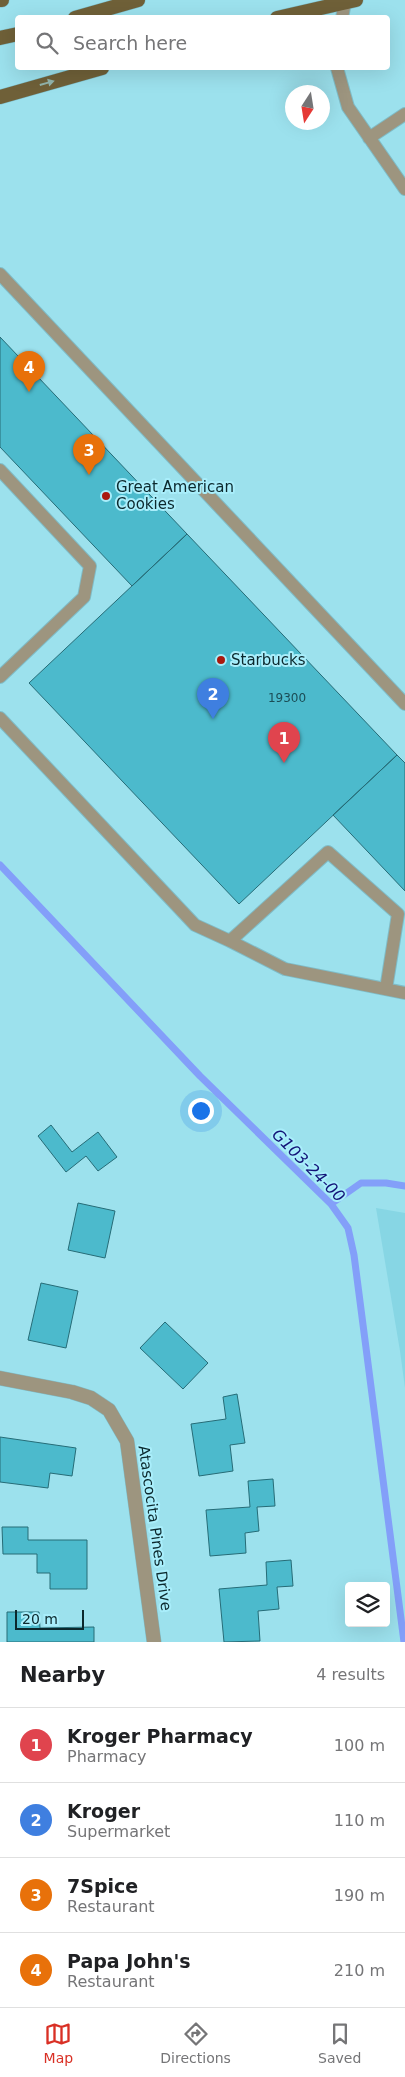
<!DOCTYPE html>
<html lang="en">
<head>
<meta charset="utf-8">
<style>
	body { margin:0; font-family:"DejaVu Sans",sans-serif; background:#f2f2f2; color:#202124 }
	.controls { position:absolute; right:15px; bottom:15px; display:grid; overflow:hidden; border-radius:5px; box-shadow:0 5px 20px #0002 }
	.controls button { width:45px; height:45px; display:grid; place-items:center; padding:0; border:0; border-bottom:1px solid #e0e0e0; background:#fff; color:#202124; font:25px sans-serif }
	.compass { position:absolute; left:285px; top:85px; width:45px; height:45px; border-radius:50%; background:#fff; box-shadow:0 5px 20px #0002; rotate:192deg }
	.scale { position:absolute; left:15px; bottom:12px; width:69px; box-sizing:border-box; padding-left:5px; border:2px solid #0b282d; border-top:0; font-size:14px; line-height:18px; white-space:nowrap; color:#0b282d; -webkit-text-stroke:4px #a9eefb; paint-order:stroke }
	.you { position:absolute; left:200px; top:1110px; width:18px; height:18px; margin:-12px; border:4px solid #fff; border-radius:50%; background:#1a73e8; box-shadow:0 0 0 8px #1a73e833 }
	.badge { display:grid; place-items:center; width:32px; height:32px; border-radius:50%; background:#d93025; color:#fff; font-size:16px; font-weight:700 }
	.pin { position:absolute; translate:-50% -41px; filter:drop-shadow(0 1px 2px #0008) }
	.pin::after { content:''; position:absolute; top:26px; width:18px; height:15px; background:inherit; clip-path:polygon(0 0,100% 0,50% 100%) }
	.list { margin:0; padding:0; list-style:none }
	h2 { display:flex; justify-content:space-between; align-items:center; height:65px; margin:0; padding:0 20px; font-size:21px }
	h2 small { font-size:16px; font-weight:400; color:#757577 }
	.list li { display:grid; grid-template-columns:32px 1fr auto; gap:15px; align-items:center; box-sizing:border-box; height:75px; padding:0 20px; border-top:1px solid #e0e0e0 }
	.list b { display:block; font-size:19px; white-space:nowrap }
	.list p { margin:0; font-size:16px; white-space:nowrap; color:#757577 }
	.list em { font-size:16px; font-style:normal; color:#757577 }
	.icon { flex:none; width:28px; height:28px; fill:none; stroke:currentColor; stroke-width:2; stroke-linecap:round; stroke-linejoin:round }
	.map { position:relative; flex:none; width:405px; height:1642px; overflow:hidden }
	.search { position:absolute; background:#fff; box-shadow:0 5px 20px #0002; left:15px; right:15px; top:15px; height:55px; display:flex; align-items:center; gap:12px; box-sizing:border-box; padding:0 18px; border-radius:5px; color:#757577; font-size:19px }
	.sheet { height:365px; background:#fff }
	nav { display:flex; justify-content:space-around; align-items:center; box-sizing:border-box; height:70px; border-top:1px solid #e0e0e0; background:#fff; font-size:14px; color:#757577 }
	nav a { display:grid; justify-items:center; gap:2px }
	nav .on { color:#d93025 }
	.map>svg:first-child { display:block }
	.built { fill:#87d6e4 }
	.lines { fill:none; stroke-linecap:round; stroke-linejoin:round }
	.stream { stroke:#839ff9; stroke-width:7 }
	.building { fill:#4cbacc; stroke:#266c77 }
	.service-casing { stroke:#7fbcc7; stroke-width:14 }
	.minor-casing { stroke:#7fbcc7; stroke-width:15 }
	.primary-casing { stroke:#7fbcc7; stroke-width:15 }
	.service { stroke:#9d957f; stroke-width:12 }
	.minor { stroke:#9d957f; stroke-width:14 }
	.primary { stroke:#6f6038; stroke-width:14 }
	.oneway { fill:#92b5ad }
	.poi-dot { fill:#aa190e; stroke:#a9eefb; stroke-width:2 }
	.labels { text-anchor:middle; stroke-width:4; stroke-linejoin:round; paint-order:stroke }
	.number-label { font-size:12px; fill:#1b4c55 }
	.poi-label { font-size:15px; fill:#0b282d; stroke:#a9eefb; text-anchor:start }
	.street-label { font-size:15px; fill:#0b282d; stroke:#a9eefb }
	.water-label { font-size:16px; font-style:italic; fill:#121377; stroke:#a9eefb }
</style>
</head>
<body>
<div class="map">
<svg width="405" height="1642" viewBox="0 0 405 1642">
	<rect width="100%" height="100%" fill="#9ce1ed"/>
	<path class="built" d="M 376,1208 L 405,1213 L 405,1388 L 400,1351 Z"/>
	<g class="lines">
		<path class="stream" d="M 0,865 L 200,1076 L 331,1204 L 348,1228 L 354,1255 L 404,1642
			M 331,1204 L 361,1183 L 386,1183 L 405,1186"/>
	</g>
	<path class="building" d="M 0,337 L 187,534 L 132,586 L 0,447 Z
		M 187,534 L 397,755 L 239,904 L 29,683 Z
		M 397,755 L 405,763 L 405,891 L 333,815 Z
		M 51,1125 L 72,1152 L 98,1132 L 117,1157 L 98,1171 L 86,1156 L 66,1172 L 38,1136 Z
		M 78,1203 L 115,1211 L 105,1258 L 68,1250 Z
		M 41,1283 L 78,1291 L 66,1348 L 28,1340 Z
		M 165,1322 L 208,1363 L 183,1389 L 140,1348 Z
		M 237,1394 L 245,1443 L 230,1445 L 233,1471 L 199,1476 L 191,1424 L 226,1419 L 223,1397 Z
		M 0,1437 L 76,1448 L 72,1476 L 50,1473 L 48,1488 L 0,1482 Z
		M 273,1479 L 275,1506 L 257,1507 L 259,1531 L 245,1533 L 246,1553 L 210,1556 L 206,1510 L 250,1507 L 248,1481 Z
		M 2,1527 L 28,1527 L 28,1540 L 87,1540 L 87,1589 L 50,1589 L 50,1573 L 37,1573 L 37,1554 L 3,1554 Z
		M 291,1560 L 293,1586 L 277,1587 L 279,1609 L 258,1611 L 260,1641 L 224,1642 L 219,1589 L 267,1585 L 266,1562 Z
		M 7,1612 L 39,1612 L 40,1628 L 94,1627 L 94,1642 L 7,1642 Z"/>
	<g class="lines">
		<defs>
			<path id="service" d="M 342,18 L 345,2
				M 337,68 L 348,107 L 405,189
				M 369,138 L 405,114
				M 0,274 L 405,704
				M 0,470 L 90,566 L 84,597 L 0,677
				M 0,718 L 195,925 L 230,941
				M 386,989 L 398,914 L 328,852 L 230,941 L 285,969 L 405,993"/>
			<path id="minor" d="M 0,1378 L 72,1392 L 91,1398 L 109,1410 L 127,1441 L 154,1642"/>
			<path id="primary" d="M 0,0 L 2,0
				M 75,18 L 138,0
				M 277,18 L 356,0
				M 0,38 L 18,34
				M 0,97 L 102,68"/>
		</defs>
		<use href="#service" class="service-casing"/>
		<use href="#minor" class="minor-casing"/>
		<use href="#primary" class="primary-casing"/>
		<use href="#service" class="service"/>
		<use href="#minor" class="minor"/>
		<use href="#primary" class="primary"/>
	</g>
	<defs><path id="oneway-solid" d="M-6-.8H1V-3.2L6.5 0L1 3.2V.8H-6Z" transform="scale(1.25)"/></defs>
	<use class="oneway" href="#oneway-solid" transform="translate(47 83) rotate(-16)"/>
	<g class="poi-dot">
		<circle cx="106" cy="496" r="5"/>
		<circle cx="221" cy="660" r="5"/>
	</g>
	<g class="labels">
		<g class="number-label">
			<text x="287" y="702">19300</text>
		</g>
		<g class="poi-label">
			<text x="116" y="492">Great American<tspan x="116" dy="17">Cookies</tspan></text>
			<text x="231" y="665">Starbucks</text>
		</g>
		<g class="street-label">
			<text transform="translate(155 1528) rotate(82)" y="5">Atascocita Pines Drive</text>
		</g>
		<g class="water-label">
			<text transform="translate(309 1165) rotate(45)" y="6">G103-24-00</text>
		</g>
	</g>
</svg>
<div class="controls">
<button><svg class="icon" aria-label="layers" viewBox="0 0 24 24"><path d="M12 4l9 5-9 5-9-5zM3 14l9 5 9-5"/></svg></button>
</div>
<svg class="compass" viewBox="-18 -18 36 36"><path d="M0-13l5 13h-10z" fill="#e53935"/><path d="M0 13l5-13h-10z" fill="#757577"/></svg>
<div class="scale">20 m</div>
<div class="you"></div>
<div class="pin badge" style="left:284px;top:763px;background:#e0444e">1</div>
<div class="pin badge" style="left:213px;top:719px;background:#3f7fe0">2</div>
<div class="pin badge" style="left:89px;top:475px;background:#e8710a">3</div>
<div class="pin badge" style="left:29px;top:392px;background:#e8710a">4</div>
<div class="search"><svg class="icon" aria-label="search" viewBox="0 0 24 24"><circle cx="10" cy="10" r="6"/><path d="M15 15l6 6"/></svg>Search here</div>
</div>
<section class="sheet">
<h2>Nearby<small>4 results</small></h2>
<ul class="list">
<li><span class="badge" style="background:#e0444e">1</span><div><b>Kroger Pharmacy</b><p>Pharmacy</p></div><em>100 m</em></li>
<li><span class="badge" style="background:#3f7fe0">2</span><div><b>Kroger</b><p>Supermarket</p></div><em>110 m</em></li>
<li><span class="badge" style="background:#e8710a">3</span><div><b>7Spice</b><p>Restaurant</p></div><em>190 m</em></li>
<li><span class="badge" style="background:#e8710a">4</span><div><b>Papa John's</b><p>Restaurant</p></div><em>210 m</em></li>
</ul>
</section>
<nav>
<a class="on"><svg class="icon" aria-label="map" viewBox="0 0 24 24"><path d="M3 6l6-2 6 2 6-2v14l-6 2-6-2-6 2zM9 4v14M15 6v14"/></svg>Map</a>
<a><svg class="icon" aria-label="directions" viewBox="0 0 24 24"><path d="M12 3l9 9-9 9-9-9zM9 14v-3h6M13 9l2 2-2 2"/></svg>Directions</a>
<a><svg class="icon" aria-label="saved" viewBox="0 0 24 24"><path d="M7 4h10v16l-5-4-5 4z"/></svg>Saved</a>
</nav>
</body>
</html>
